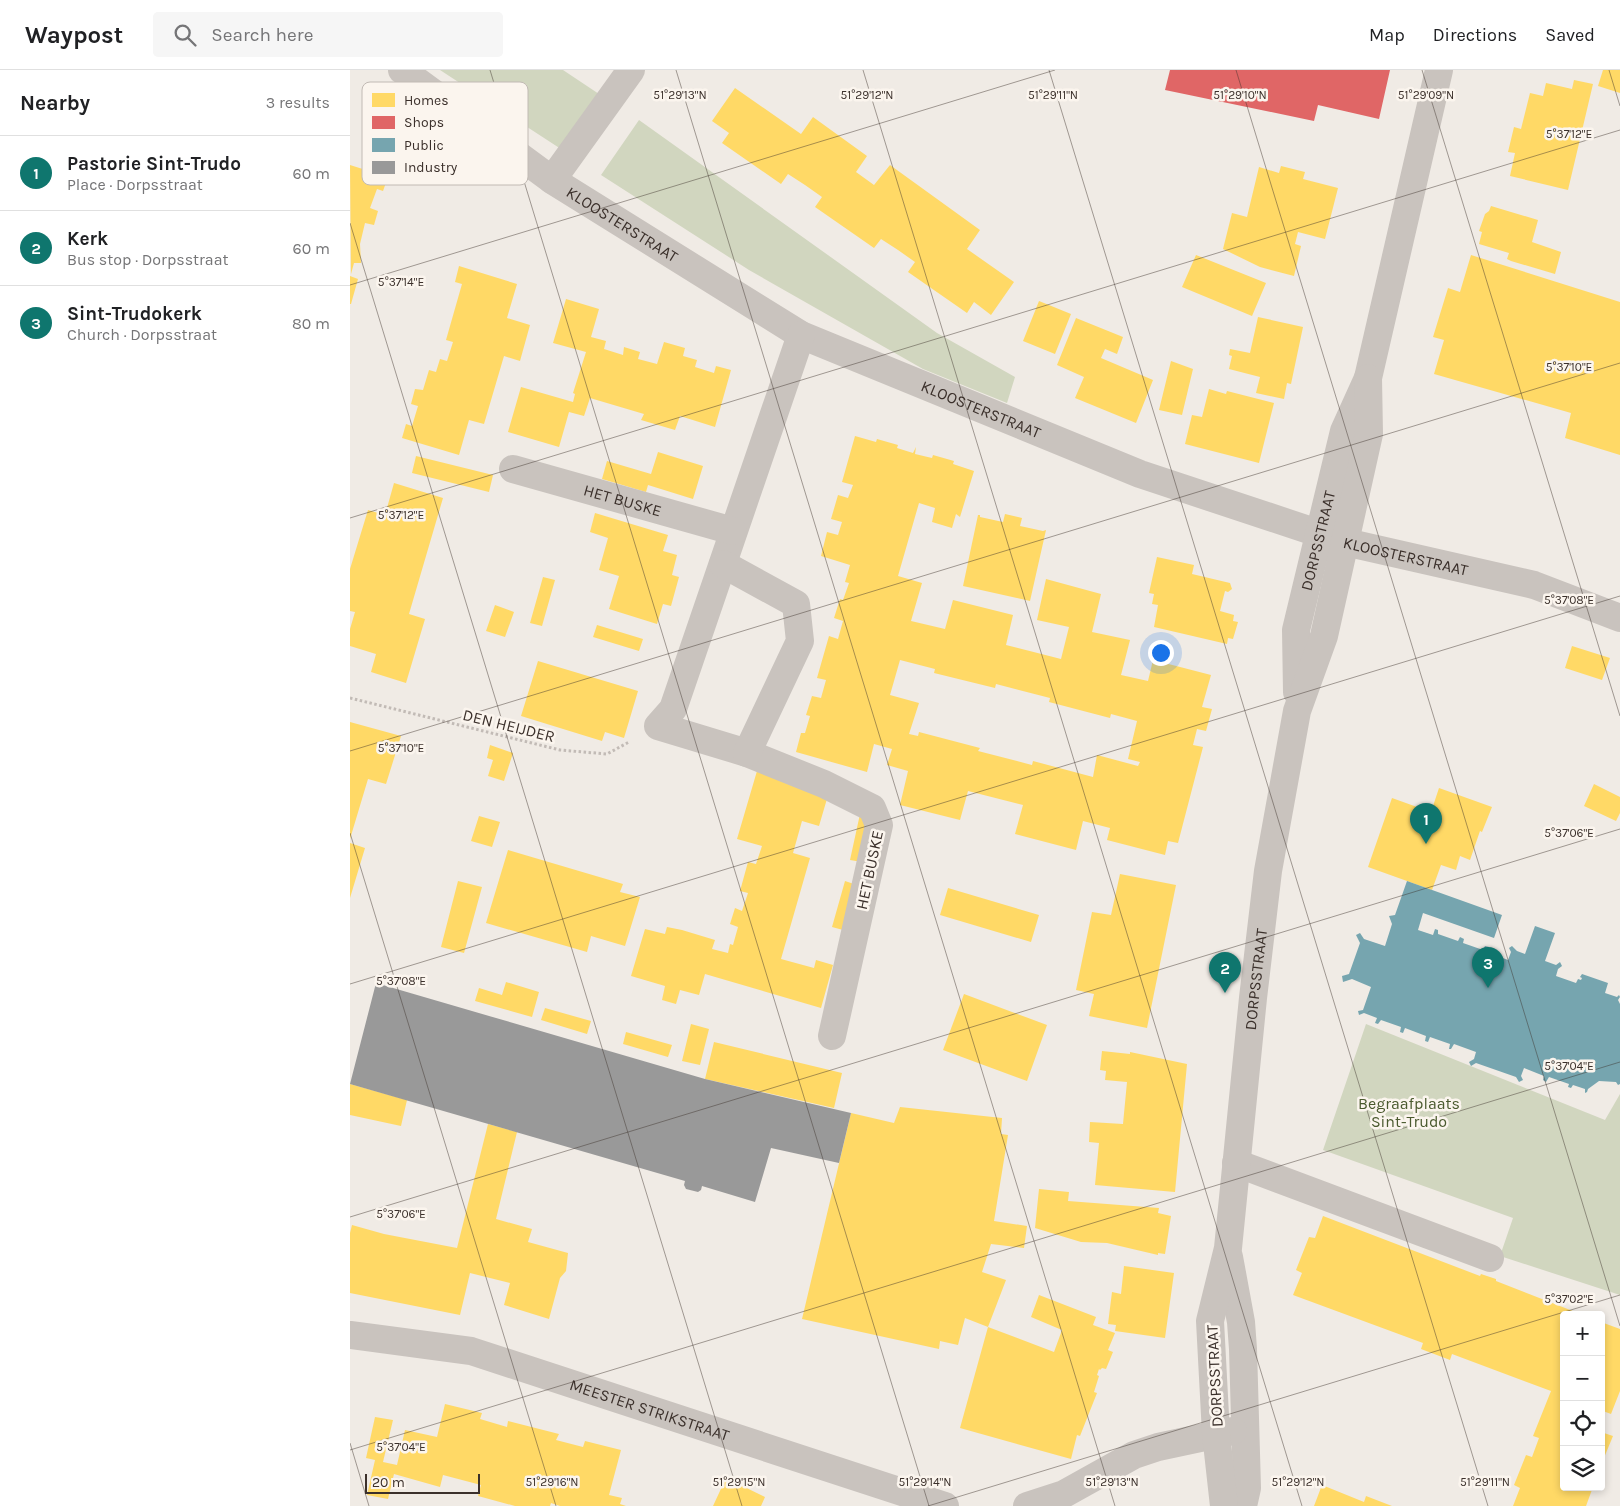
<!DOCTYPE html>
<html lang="en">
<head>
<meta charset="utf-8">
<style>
	body { margin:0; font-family:Karla,sans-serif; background:#f6f6f6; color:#202124 }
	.controls { position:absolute; right:15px; bottom:15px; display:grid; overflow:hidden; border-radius:5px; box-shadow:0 2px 8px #0003 }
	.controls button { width:45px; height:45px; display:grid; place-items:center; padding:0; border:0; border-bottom:1px solid #e0e0e0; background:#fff; color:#202124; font:25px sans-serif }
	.scale { position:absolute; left:15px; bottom:12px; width:115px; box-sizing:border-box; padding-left:5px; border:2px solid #3b302b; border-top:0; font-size:14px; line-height:18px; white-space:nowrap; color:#3b302b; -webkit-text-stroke:4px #fbf5ee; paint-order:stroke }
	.you { position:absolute; left:810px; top:582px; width:18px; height:18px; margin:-12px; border:4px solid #fff; border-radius:50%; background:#1a73e8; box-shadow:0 0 0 8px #1a73e833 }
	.badge { display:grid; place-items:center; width:32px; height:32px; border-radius:50%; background:#0f766e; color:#fff; font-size:16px; font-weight:700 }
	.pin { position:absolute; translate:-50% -41px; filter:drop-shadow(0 1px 2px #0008) }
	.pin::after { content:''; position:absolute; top:26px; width:18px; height:15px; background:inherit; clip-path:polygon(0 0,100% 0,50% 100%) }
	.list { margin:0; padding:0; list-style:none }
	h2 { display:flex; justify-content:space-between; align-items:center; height:65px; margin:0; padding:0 20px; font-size:21px }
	h2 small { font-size:16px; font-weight:400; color:#757577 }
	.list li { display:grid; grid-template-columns:32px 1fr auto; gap:15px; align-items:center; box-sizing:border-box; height:75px; padding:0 20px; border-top:1px solid #e0e0e0 }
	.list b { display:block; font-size:19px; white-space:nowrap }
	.list p { margin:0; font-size:16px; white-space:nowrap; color:#757577 }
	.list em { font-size:16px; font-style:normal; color:#757577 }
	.icon { flex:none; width:28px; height:28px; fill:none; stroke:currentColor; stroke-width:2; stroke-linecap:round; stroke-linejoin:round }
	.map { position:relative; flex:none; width:1270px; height:1436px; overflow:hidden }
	header { display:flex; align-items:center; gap:30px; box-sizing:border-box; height:70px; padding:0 25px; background:#fff; border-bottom:1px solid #e0e0e0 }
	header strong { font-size:24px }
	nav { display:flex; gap:28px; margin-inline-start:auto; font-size:18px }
	.search { width:350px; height:45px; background:#f6f6f6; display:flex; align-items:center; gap:12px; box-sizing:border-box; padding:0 18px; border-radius:5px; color:#757577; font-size:19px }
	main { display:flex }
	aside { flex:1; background:#fff }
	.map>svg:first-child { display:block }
	.green { fill:#d1d6bf }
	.homes { fill:#ffd966; fill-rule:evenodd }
	.shops { fill:#e06666 }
	.public { fill:#76a5af }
	.industry { fill:#999 }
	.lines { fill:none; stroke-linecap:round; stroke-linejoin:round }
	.path { stroke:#c2bbb6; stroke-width:3; stroke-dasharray:2.5 2.5; stroke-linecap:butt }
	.minor { stroke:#c9c3be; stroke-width:28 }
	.ticks { fill:none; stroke:#3b302b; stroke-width:1; stroke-opacity:0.45 }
	.labels { text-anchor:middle; stroke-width:5; stroke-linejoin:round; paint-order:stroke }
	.street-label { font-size:16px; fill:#3b302b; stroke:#fbf5ee }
	.park-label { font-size:16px; fill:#4a5a2e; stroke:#fbf5ee }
	.key { fill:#fbf5ee; stroke:#c1bab4; stroke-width:1 }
	.key-label { font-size:14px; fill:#3b302b }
	.ticks-label { font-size:12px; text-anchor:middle; fill:#3b302b; stroke:#fbf5ee; stroke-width:5; stroke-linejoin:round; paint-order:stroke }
</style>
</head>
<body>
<header>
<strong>Waypost</strong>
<div class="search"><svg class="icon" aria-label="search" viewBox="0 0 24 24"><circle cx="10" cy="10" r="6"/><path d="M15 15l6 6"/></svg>Search here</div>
<nav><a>Map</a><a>Directions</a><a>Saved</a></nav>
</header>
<main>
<aside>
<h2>Nearby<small>3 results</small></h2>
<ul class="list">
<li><span class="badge">1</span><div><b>Pastorie Sint-Trudo</b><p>Place · Dorpsstraat</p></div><em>60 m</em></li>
<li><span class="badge">2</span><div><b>Kerk</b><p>Bus stop · Dorpsstraat</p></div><em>60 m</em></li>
<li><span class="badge">3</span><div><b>Sint-Trudokerk</b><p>Church · Dorpsstraat</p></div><em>80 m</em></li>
</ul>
</aside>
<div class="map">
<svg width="1270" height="1436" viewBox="0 0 1270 1436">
	<rect width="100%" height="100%" fill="#f0ebe5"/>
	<path class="green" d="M 90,0 L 213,0 L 252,26 L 214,81 Z
		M 289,50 L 587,263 L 665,307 L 657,333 L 573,299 L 399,200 L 251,105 Z
		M 1016,954 L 1255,1050 L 1270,1024 L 1270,1225 L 1150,1186 L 1163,1148 L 973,1080 Z"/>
	<path class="homes" d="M 1253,0 L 1270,0 L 1270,23 L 1248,16 Z
		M 1224,10 L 1243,14 L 1218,120 L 1160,106 L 1165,83 L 1158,82 L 1164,57 L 1171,59 L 1180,23 L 1193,26 L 1196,13 L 1222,19 Z
		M 385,18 L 451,64 L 463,47 L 517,86 L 506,102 L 524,115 L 540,95 L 630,160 L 617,179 L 664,212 L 641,245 L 624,232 L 617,243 L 558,202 L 565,192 L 548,180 L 531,169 L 524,178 L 465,137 L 472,127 L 455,115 L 438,104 L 431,114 L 372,73 L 379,63 L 362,51 Z
		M 0,95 L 38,107 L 33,121 L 27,119 L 20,138 L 28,141 L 24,155 L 15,153 L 10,174 L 11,193 L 4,193 L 1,204 Z
		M 931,96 L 955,102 L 953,109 L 988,118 L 975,169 L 948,162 L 945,174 L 951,176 L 944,206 L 910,197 L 873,179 L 882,143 L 897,147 L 909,97 L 929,103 Z
		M 1141,136 L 1188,150 L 1182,172 L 1211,182 L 1205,204 L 1161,191 L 1157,189 L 1159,183 L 1129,174 L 1132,162 L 1129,161 L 1135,144 L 1139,141 Z
		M 846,185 L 916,213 L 902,246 L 832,217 Z
		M 1121,185 L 1270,232 L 1270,385 L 1215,368 L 1221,343 L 1084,304 L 1094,270 L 1083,267 L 1098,218 L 1110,222 Z
		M 109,196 L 167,214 L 157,248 L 180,255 L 170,291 L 154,286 L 134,354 L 119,350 L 109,385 L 52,368 L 56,354 L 62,356 L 68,336 L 61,334 L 65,319 L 73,320 L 79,300 L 86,302 L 90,289 L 97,291 L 103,272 L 96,270 L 112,214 L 105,212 Z
		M 0,206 L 8,209 L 1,234 L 0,234 Z
		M 216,229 L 249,239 L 241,267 L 256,271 L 254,279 L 273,285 L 274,277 L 290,282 L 288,289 L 307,294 L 314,272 L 335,278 L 333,286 L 347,290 L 345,297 L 364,303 L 366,296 L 381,300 L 365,357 L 330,346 L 325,360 L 291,350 L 294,344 L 240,328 L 234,346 L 219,342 L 209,377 L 158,362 L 171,317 L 223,332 L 225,324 L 223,323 L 236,282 L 203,273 Z
		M 689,231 L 721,244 L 705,284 L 673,271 Z
		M 908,247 L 953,257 L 941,314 L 937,313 L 934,329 L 906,323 L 910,307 L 879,299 L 882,286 L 879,285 L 880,279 L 900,283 Z
		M 726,248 L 773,267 L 767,284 L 755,279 L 751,288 L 803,310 L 786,353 L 725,328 L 734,307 L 707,295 Z
		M 821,291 L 843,299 L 832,345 L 809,340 Z
		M 859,319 L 876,324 L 877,321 L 924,333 L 909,393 L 835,374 L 842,345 L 852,347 Z
		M 505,366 L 526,372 L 527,369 L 548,375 L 547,378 L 563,383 L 566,377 L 565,384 L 582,388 L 583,385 L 604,391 L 603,394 L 624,401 L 610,447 L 606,444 L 602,458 L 582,452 L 585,438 L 569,433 L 548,506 L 572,513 L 561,551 L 595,559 L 603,530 L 663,545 L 656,575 L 711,589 L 719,557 L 687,550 L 696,509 L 751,524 L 742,562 L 780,570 L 771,605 L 798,611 L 803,590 L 861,605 L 852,637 L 862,639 L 856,661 L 847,659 L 843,675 L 853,677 L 828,773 L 818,771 L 815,785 L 757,770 L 760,758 L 733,751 L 726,780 L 665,764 L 673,735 L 618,721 L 610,750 L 550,735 L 558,701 L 537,695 L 542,679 L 524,674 L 517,702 L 446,682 L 451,663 L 455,663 L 460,646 L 456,645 L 462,626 L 471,628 L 476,610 L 467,608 L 479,566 L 488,569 L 493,551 L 484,548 L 490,529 L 493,530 L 499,513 L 495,512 L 500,495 L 471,486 L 477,462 L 488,465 L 492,452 L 481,449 L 488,425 L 498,428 L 503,415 L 492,412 ZM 550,590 L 585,599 L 584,603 L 645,618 L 646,614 L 700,628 L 699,632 L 760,648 L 761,644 L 787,651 L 778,689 L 790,692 L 788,696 L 747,685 L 743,707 L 683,691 L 682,695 L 628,681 L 630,678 L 569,662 L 568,666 L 559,664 L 569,633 L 540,625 Z
		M 308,382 L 353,396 L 343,429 L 298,415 L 296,422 L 252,409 L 257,391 L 301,404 Z
		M 66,386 L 143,405 L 139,422 L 62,403 Z
		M 44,413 L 93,428 L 59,544 L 75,549 L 56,613 L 21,602 L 26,584 L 0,576 L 0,559 L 5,542 L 0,541 L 0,499 L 18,440 L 35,445 Z
		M 245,443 L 318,465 L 313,481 L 327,485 L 322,505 L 329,507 L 321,536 L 313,534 L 307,554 L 259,539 L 269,506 L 249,500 L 258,468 L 240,462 Z
		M 655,444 L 672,448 L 670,456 L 693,461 L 696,460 L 680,531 L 613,516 L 628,445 L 630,445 L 630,447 L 653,452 Z
		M 807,487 L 844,495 L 842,504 L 880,513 L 882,519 L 878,522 L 875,521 L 870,541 L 884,545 L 883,551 L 888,552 L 883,569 L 878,568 L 877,574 L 804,557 L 808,535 L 802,534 L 804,524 L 799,523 Z
		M 193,507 L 205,510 L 192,556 L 180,553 Z
		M 145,535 L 164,542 L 155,567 L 136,561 Z
		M 247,555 L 293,569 L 289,581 L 243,567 Z
		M 1222,576 L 1260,588 L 1252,610 L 1215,598 Z
		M 188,591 L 288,621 L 274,668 L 255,662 L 252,671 L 171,646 Z
		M 0,652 L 51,666 L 36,714 L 18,709 L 0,769 Z
		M 140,675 L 163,683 L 154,711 L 138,706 L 143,690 L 137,688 Z
		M 407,701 L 479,722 L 469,756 L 452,751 L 443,783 L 460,788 L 431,889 L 464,898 L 466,890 L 483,895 L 471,938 L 355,904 L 349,925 L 330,920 L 326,934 L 312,930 L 315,916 L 281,906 L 295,859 L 315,864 L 317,857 L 332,860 L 365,870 L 362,879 L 378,883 L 380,874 L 383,875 L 388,857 L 380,854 L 385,838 L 392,841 L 398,823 L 390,821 L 398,792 L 406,794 L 412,776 L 387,769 Z
		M 1244,714 L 1270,727 L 1270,743 L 1266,751 L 1234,736 Z
		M 1089,718 L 1142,737 L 1132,762 L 1130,761 L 1120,790 L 1110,786 L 1106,800 L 1091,795 L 1082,820 L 1018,797 L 1042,728 L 1081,742 Z
		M 510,744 L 522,747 L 512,792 L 500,790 Z
		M 129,746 L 150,752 L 142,777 L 121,771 Z
		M 0,773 L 15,778 L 0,828 Z
		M 158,780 L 273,814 L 270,822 L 290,827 L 275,876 L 241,866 L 237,882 L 136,853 Z
		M 770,804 L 826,815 L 797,958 L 739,946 L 744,924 L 726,920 L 742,842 L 761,845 Z
		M 108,811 L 132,817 L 114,883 L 91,877 Z
		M 495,811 L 507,815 L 493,860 L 482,857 Z
		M 598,818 L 689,845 L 681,872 L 590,845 Z
		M 156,912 L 189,922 L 182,947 L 125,931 L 129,918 L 152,925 Z
		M 614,924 L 697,955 L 677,1011 L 593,980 Z
		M 195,938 L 241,951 L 237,964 L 191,950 Z
		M 341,954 L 359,959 L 350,995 L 332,991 Z
		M 276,962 L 322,975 L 318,987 L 273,974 Z
		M 364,972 L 492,1003 L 484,1038 L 355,1009 Z
		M 752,981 L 780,984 L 780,982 L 837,994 L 825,1122 L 745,1115 L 749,1073 L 739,1072 L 740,1052 L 773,1054 L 777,1012 L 755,1010 L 756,1001 L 750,1000 Z
		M 0,1014 L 57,1030 L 51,1056 L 0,1045 Z
		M 550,1037 L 652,1048 L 651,1064 L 658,1065 L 644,1151 L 677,1156 L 674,1178 L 641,1174 L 632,1202 L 656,1210 L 638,1257 L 615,1248 L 608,1275 L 590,1271 L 589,1279 L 452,1249 L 501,1043 L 544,1053 Z
		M 138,1054 L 167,1062 L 146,1149 L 182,1159 L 178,1172 L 218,1183 L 216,1201 L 210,1208 L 199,1249 L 154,1235 L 160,1213 L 120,1203 L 110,1245 L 0,1223 L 0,1163 L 2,1155 L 34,1164 L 107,1178 Z
		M 689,1119 L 719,1122 L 718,1131 L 809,1138 L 808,1143 L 821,1146 L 815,1184 L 808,1183 L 808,1185 L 757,1173 L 731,1172 L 685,1158 Z
		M 973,1146 L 1130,1206 L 1131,1204 L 1146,1209 L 1146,1211 L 1233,1245 L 1214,1245 L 1214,1417 L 1243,1417 L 1236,1436 L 1163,1436 L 1170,1418 L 1164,1415 L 1176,1385 L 1182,1387 L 1189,1368 L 1183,1366 L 1201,1321 L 1102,1284 L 1100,1290 L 1071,1279 L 1073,1273 L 943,1225 L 952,1203 L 946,1200 L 959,1167 L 965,1168 Z
		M 774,1196 L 824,1203 L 815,1268 L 765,1261 L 766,1255 L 758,1254 L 762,1222 L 771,1224 Z
		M 689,1225 L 746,1247 L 743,1255 L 765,1263 L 758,1280 L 763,1282 L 756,1299 L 752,1298 L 750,1300 L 749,1299 L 747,1305 L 749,1306 L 744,1322 L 747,1323 L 730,1366 L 727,1365 L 721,1389 L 610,1358 L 638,1257 L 704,1282 L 712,1260 L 681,1247 Z
		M 1251,1252 L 1270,1259 L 1270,1321 L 1261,1344 L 1253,1341 L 1252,1345 Z
		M 95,1334 L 132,1343 L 130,1349 L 157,1357 L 158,1351 L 209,1364 L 206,1370 L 233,1377 L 235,1371 L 271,1380 L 259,1425 L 272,1428 L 270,1434 L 276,1436 L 210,1436 L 201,1433 L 200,1436 L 165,1436 L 128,1426 L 131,1415 L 93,1405 L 90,1417 L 44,1404 L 38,1429 L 17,1425 L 25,1390 L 16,1388 L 25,1347 L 43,1350 L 33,1392 L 47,1395 L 55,1360 L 87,1367 Z
		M 1251,1362 L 1263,1366 L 1251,1395 Z
		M 376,1408 L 415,1427 L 411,1436 L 363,1436 Z
		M 972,1415 L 1014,1432 L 1016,1426 L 1042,1436 L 964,1436 Z"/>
	<path class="shops" d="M 820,0 L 1040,0 L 1029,49 L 968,35 L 964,51 L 815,20 Z"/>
	<path class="public" d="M 1057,811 L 1152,845 L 1144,868 L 1073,843 L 1068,860 L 1083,865 L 1085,859 L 1088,860 L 1088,864 L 1108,871 L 1110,867 L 1114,869 L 1113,873 L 1133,880 L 1135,876 L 1139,877 L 1137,882 L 1158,890 L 1161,882 L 1159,878 L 1162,876 L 1167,881 L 1175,884 L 1185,856 L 1205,863 L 1195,891 L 1206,895 L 1210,892 L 1212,896 L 1208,899 L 1206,906 L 1226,913 L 1228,909 L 1231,910 L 1232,908 L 1230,907 L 1232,904 L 1258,913 L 1255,923 L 1267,927 L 1269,925 L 1270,927 L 1268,930 L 1270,934 L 1270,1014 L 1268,1015 L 1266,1012 L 1249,1011 L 1238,1019 L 1237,1022 L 1235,1023 L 1235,1019 L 1223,1015 L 1221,1018 L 1218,1017 L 1219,1014 L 1199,1007 L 1196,1012 L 1193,1010 L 1194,1006 L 1174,998 L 1171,1006 L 1173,1010 L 1169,1012 L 1166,1007 L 1126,993 L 1121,996 L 1119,992 L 1124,989 L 1126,982 L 1104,974 L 1101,979 L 1099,979 L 1100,974 L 1080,967 L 1078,972 L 1075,971 L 1076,966 L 1055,958 L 1053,963 L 1050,962 L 1051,957 L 1031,950 L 1028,954 L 1025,953 L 1027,948 L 1014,943 L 1009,945 L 1008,941 L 1013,940 L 1021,917 L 1002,909 L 993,912 L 992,906 L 999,904 L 1010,873 L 1006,865 L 1010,863 L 1014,869 L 1035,876 L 1042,854 L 1039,846 L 1045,845 Z"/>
	<path class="industry" d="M 26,913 L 355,1009 L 501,1043 L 489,1093 L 421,1078 L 405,1132 L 352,1116 L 351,1120 L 348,1122 L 336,1119 L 334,1115 L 335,1111 L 0,1014 Z"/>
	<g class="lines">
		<path class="path" d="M 0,628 L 210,680 L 257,684 L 279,672"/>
		<g class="minor">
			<path id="s1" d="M 52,0 L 202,110 L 451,265 L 790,404 L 995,472 L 1184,515 L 1270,548"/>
			<path d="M 202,110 L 281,0"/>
			<path d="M 451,265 L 323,639 L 308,656 L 397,683 L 474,714 L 522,738 L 529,755 L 482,966"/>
			<path id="s2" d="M 163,399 L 383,461"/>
			<path d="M 373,494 L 446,534 L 450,571 L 397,683"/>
			<path id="s3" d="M 947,622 L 946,560 L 994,361 L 1018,308 L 1089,0"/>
			<path d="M 886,1093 L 1140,1188"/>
			<path d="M 879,1187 L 891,1252 L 893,1279 L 897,1418 L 893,1436"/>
			<path id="s4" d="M 0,1265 L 121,1281 L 595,1436"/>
			<path d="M 677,1436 L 714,1424 L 784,1385 L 808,1377 L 883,1361"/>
			<path id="s5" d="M 874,1436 L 866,1364 L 860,1251 L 878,1178 L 903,928 L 918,801 L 947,641 L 974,566 L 1019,364 L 1018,308"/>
		</g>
	</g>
	<path class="ticks" d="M 140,0 L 579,1436M 326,0 L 765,1436M 513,0 L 952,1436M 699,0 L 1138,1436M 886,0 L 1270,1256M 1072,0 L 1270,646M 1259,0 L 1270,36M 0,153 L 392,1436M 0,215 L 705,0M 0,448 L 1270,60M 0,681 L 1270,293M 0,763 L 206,1436M 0,914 L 1270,526M 0,1147 L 1270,759M 0,1373 L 19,1436M 0,1380 L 1270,992M 578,1436 L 1270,1225"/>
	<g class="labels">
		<g class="street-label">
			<text dy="6" stroke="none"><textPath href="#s1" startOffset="269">KLOOSTERSTRAAT</textPath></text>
			<text dy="6" stroke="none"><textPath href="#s1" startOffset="674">KLOOSTERSTRAAT</textPath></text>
			<text dy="6" stroke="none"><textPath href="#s2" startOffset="114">HET BUSKE</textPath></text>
			<text dy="6" stroke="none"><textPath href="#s3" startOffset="154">DORPSSTRAAT</textPath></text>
			<text dy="6" stroke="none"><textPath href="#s1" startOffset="1124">KLOOSTERSTRAAT</textPath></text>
			<text transform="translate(159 655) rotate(14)" y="6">DEN HEIJDER</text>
			<text transform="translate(519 800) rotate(-78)" y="6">HET BUSKE</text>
			<text dy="6" stroke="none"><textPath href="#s5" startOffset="531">DORPSSTRAAT</textPath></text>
			<text transform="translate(864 1306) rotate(-93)" y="6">DORPSSTRAAT</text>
			<text dy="6" stroke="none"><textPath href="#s4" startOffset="310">MEESTER STRIKSTRAAT</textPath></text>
		</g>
		<g class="park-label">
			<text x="1059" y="1039">Begraafplaats<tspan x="1059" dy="18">Sint-Trudo</tspan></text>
		</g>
	</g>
	<rect x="12" y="12" width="166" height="103" rx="8" class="key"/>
	<rect x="22" y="23" width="23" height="14" fill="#ffd966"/>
	<rect x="22" y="46" width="23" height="13" fill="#e06666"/>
	<rect x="22" y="68" width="23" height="14" fill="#76a5af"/>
	<rect x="22" y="91" width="23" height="13" fill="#999"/>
	<g class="key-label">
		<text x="54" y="35">Homes</text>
		<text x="54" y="57">Shops</text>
		<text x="54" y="80">Public</text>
		<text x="54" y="102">Industry</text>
	</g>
	<g class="ticks-label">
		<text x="330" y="29">51°29'13"N</text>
		<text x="517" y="29">51°29'12"N</text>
		<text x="703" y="29">51°29'11"N</text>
		<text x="890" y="29">51°29'10"N</text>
		<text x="1076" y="29">51°29'09"N</text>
		<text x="1219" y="68">5°37'12"E</text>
		<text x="51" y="216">5°37'14"E</text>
		<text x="1219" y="301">5°37'10"E</text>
		<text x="51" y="449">5°37'12"E</text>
		<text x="1219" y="534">5°37'08"E</text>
		<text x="51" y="682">5°37'10"E</text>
		<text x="1219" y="767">5°37'06"E</text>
		<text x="51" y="915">5°37'08"E</text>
		<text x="1219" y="1000">5°37'04"E</text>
		<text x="51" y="1148">5°37'06"E</text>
		<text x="1219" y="1233">5°37'02"E</text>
		<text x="51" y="1381">5°37'04"E</text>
		<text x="202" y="1416">51°29'16"N</text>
		<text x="389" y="1416">51°29'15"N</text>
		<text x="575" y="1416">51°29'14"N</text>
		<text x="762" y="1416">51°29'13"N</text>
		<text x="948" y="1416">51°29'12"N</text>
		<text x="1135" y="1416">51°29'11"N</text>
	</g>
</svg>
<div class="controls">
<button>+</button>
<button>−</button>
<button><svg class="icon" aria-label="locate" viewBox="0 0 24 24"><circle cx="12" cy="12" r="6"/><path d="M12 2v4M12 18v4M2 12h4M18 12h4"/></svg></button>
<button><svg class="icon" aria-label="layers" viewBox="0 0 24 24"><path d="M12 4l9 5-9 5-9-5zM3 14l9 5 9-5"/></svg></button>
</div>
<div class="scale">20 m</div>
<div class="you"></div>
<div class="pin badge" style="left:1076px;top:774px">1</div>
<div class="pin badge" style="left:875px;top:923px">2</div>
<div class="pin badge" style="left:1138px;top:918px">3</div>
</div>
</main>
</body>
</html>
